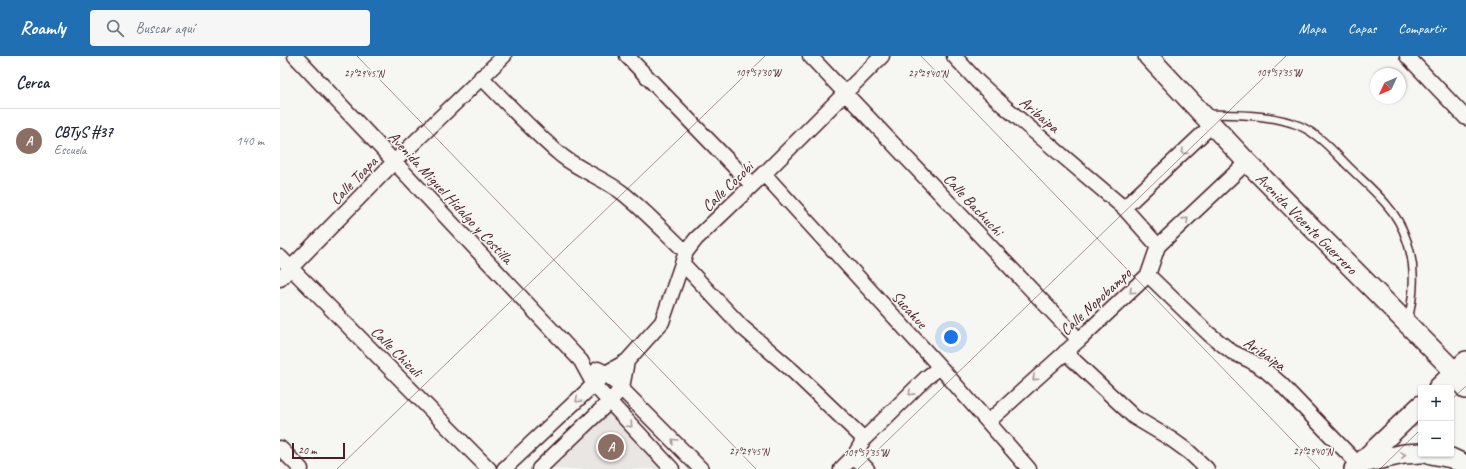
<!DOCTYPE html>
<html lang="es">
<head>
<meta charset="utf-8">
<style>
	body { margin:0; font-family:Caveat,sans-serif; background:#f6f6f7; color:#1f2937 }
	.controls { position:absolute; right:12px; bottom:12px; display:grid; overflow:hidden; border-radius:4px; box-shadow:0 1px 3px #0004 }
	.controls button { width:36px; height:36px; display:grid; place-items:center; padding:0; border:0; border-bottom:1px solid #e0e1e3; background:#fff; color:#1f2937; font:20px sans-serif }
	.compass { position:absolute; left:1090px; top:12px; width:36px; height:36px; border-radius:50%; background:#fff; box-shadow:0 1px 3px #0004; rotate:226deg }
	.scale { position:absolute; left:12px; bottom:10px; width:53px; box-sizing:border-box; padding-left:4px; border:2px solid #4a1f2b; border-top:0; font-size:11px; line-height:14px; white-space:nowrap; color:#4a1f2b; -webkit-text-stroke:3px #f6f6f2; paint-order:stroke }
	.you { position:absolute; left:671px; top:281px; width:14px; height:14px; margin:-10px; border:3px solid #fff; border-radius:50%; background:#1a73e8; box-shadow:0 0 0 6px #1a73e833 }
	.badge { display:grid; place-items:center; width:26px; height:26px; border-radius:50%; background:#1f6fb2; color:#fff; font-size:13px; font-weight:700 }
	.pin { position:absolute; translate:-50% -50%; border:2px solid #fff; box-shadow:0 1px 4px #0006 }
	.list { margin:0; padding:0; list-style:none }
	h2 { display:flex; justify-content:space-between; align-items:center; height:52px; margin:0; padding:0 16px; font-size:17px }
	h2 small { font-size:13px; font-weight:400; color:#747a83 }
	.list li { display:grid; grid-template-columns:26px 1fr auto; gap:12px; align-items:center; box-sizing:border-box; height:64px; padding:0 16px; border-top:1px solid #e0e1e3 }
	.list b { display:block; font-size:15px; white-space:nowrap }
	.list p { margin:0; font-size:13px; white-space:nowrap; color:#747a83 }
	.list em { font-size:13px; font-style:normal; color:#747a83 }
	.icon { flex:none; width:22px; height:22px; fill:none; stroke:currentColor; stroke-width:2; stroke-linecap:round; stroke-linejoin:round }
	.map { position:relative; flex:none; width:1186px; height:413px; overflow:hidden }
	header { display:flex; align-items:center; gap:24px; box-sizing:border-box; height:56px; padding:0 20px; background:#1f6fb2; color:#fff }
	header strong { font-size:19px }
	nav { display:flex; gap:22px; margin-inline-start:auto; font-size:14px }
	.search { width:280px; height:36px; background:#f6f6f7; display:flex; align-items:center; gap:10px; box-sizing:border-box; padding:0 14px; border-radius:4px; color:#747a83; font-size:15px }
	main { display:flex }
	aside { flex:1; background:#fff }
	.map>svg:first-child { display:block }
	.built { fill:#e9e6e3 }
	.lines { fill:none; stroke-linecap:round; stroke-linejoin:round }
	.lane-casing { stroke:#4a1f2b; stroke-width:10 }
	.street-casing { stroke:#4a1f2b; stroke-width:17 }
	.secondary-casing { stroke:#4a1f2b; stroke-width:22 }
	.lane { stroke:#f6f6f2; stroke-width:7 }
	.street { stroke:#f6f6f2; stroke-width:14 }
	.secondary { stroke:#f6f6f2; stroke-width:19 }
	.oneway { stroke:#a99598 }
	.ticks { fill:none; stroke:#4a1f2b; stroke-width:1; stroke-opacity:0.45 }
	.labels { text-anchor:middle; stroke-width:3; stroke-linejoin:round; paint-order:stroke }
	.street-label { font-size:16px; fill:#4a1f2b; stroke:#f6f6f2 }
	.ticks-label { font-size:10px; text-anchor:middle; fill:#4a1f2b; stroke:#f6f6f2; stroke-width:3; stroke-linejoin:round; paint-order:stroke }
</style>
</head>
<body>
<header>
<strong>Roamly</strong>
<div class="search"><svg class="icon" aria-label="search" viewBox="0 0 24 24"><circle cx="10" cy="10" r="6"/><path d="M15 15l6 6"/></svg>Buscar aquí</div>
<nav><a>Mapa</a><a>Capas</a><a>Compartir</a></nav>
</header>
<main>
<aside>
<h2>Cerca<small></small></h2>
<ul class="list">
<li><span class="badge" style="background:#8d6e63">A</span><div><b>CBTyS #37</b><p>Escuela</p></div><em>140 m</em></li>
</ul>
</aside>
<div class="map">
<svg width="1186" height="413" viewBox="0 0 1186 413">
	<rect width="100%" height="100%" fill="#f6f6f2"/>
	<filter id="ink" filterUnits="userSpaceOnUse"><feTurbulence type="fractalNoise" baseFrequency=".025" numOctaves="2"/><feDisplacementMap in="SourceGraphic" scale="8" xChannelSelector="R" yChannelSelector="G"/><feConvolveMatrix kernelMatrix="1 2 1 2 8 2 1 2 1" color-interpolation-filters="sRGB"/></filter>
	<g filter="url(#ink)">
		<path class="built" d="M 321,330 L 389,413 L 271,413 L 316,370 Z"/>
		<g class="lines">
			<defs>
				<path id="lane" d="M 927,58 C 958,59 991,58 1020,70 C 1040,79 1054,96 1069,111 C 1081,123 1095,135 1106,148 C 1125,169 1135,201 1133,230 C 1133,242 1130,254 1128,266"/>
				<path id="street" d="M 15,0 L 301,305 L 314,329 L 392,413
					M 347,0 L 472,129
					M 530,0 L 799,284
					M 674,0 L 698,26 L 724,50 L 844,152 L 878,190
					M 1127,0 L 1186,62
					M 201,21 C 227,47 253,76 282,100 C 301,115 325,123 344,138 C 366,156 386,177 406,196
					M 484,118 L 660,311 L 749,413
					M 844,152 L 932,69
					M 0,201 L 209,413
					M 403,208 L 462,271 L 514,316 L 584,383
					M 868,219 L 929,278 L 952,296 L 971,305 L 985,314 L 1001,328 L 1078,408
					M 0,223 L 114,106 L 224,0
					M 785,296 L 854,361 L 891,383 L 909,396 L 927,413
					M 318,313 L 326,317 L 421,413
					M 708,366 L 799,284 L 868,219 L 878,190 L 967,106
					M 0,392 L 21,413
					M 574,400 L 587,413
					M 224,413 L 326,317 L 347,305 L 382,266 L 406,196 L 416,183 L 484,118 L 602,0
					M 259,413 L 329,346 L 342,332 L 347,305
					M 561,413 L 574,400 L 584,383 L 646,322 L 660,311"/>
				<path id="secondary" d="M 868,0 L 967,106 L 1175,316 L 1186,333
					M 1158,332 L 1186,305
					M 1151,398 L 1171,402 L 1186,409
					M 1078,408 L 1124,398 L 1141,397
					M 1074,413 L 1141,349"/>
			</defs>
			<use href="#lane" class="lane-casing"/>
			<use href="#street" class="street-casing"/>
			<use href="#secondary" class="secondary-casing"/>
			<use href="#lane" class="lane"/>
			<use href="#street" class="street"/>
			<use href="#secondary" class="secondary"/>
		</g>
		<defs><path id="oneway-chevron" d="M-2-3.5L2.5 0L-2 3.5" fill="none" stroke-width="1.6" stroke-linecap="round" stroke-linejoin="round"/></defs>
		<g class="oneway">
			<use href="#oneway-chevron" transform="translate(904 96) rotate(136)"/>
			<use href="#oneway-chevron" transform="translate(906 164) rotate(-44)"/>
			<use href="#oneway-chevron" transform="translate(852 235) rotate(137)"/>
			<use href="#oneway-chevron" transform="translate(755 322) rotate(138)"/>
			<use href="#oneway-chevron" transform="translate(631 337) rotate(135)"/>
			<use href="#oneway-chevron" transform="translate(298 344) rotate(137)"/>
			<use href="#oneway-chevron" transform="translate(350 369) rotate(47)"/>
			<use href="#oneway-chevron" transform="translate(394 385) rotate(-134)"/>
			<use href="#oneway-chevron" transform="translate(1123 399) rotate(-10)"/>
		</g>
	</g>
	<path class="ticks" d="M 77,0 L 476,413M 641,0 L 1040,413M 1171,344 L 1186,330M 57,413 L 485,0M 578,413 L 1006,0M 1100,413 L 1141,373"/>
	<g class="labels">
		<g class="street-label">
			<text transform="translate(760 58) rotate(40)" y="6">Aribaipa</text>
			<text transform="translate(73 124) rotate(-46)" y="6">Calle Toapa</text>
			<text transform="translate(447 130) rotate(-44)" y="6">Calle Cocobi</text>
			<text transform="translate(171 141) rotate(47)" y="6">Avenida Miguel Hidalgo y Costilla</text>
			<text transform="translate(694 148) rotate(47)" y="6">Calle Bachuchi</text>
			<text transform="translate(1027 167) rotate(45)" y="6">Avenida Vicente Guerrero</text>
			<text transform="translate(815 245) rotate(-43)" y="6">Calle Nopobampo</text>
			<text transform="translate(630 253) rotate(48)" y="6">Sucahue</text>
			<text transform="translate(117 295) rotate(45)" y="6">Calle Chiculi</text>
			<text transform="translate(985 297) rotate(34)" y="6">Aribaipa</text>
		</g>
	</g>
	<g class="ticks-label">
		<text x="478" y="20">109°57'30"W</text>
		<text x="999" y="20">109°57'35"W</text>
		<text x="648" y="21">27°29'40"N</text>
		<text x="84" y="21">27°29'45"N</text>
		<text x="469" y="399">27°29'45"N</text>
		<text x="1033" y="399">27°29'40"N</text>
		<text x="586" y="400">109°57'35"W</text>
	</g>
</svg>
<div class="controls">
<button>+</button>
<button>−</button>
</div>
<svg class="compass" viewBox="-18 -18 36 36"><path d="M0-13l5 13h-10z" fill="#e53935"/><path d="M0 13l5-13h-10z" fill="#747a83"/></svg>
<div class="scale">20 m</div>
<div class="you"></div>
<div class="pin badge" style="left:331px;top:391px;background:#8d6e63">A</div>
</div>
</main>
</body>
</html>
